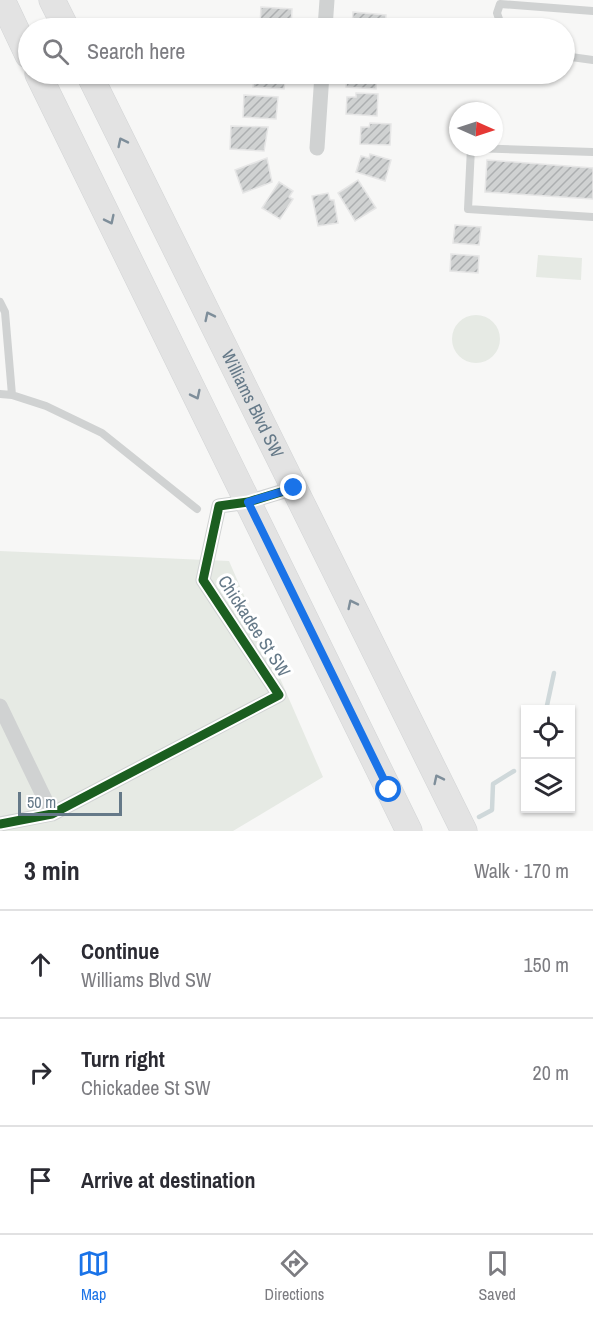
<!DOCTYPE html>
<html lang="en">
<head>
<meta charset="utf-8">
<style>
	body { margin:0; font-family:"Archivo Narrow",sans-serif; background:#f7f7f7; color:#2b2b33 }
	.controls { position:absolute; right:18px; bottom:18px; display:grid; overflow:hidden; border-radius:0px; box-shadow:0 2px 4px #0004 }
	.controls button { width:54px; height:54px; display:grid; place-items:center; padding:0; border:0; border-bottom:2px solid #e1e1e2; background:#fff; color:#2b2b33; font:30px sans-serif }
	.compass { position:absolute; left:449px; top:102px; width:54px; height:54px; border-radius:50%; background:#fff; box-shadow:0 2px 4px #0004; rotate:93deg }
	.scale { position:absolute; left:18px; bottom:15px; width:104px; box-sizing:border-box; padding-left:6px; border:3px solid #657988; border-top:0; font-size:16px; line-height:21px; white-space:nowrap; color:#657988; -webkit-text-stroke:4px #fff; paint-order:stroke }
	.stop { position:absolute; width:18px; height:18px; margin:-14px; border:4px solid #1a73e8; border-radius:50%; background:#fff }
	.stop.end { background:#1a73e8; border-color:#fff; box-shadow:0 2px 6px #0008 }
	.list { margin:0; padding:0; list-style:none }
	h2 { display:flex; justify-content:space-between; align-items:center; height:78px; margin:0; padding:0 24px; font-size:26px }
	h2 small { font-size:20px; font-weight:400; color:#7c7c81 }
	.list li { display:grid; grid-template-columns:39px 1fr auto; gap:18px; align-items:center; box-sizing:border-box; height:108px; padding:0 24px; border-top:2px solid #e1e1e2 }
	.list b { display:block; font-size:22px; white-space:nowrap }
	.list p { margin:0; font-size:20px; white-space:nowrap; color:#7c7c81 }
	.list em { font-size:20px; font-style:normal; color:#7c7c81 }
	.icon { flex:none; width:33px; height:33px; fill:none; stroke:currentColor; stroke-width:2; stroke-linecap:round; stroke-linejoin:round }
	.map { position:relative; flex:none; width:593px; height:831px; overflow:hidden }
	.search { position:absolute; background:#fff; box-shadow:0 2px 4px #0004; left:18px; right:18px; top:18px; height:66px; display:flex; align-items:center; gap:15px; box-sizing:border-box; padding:0 21px; border-radius:33px; color:#7c7c81; font-size:22px }
	.sheet { height:402px; background:#fff }
	nav { display:flex; justify-content:space-around; align-items:center; box-sizing:border-box; height:84px; border-top:2px solid #e1e1e2; background:#fff; font-size:16px; color:#7c7c81 }
	nav a { display:grid; justify-items:center; gap:3px }
	nav .on { color:#1a73e8 }
	.map>svg:first-child { display:block }
	.grass { fill:#e6eae4 }
	.lines { fill:none; stroke-linecap:round; stroke-linejoin:round }
	.stream { stroke:#cfd8da; stroke-width:4.5 }
	.building { fill:url(#building-hatch); stroke:#e6e6e6; stroke-width:1.5 }
	.primary-casing { stroke:#d2d4d5; stroke-width:27 }
	.lane { stroke:#d0d2d2; stroke-width:8 }
	.street { stroke:#d0d2d2; stroke-width:15 }
	.primary { stroke:#e3e3e3; stroke-width:26 }
	.cycleway-casing { stroke:#fff; stroke-width:13 }
	.cycleway { stroke:#1b5e20; stroke-width:9 }
	.oneway { stroke:#7e8e9a }
	.route { stroke:#1a73e8; stroke-width:8 }
	.labels { text-anchor:middle; stroke-width:6; stroke-linejoin:round; paint-order:stroke }
	.street-label { font-size:18px; fill:#657988; stroke:#fff }
</style>
</head>
<body>
<div class="map">
<svg width="593" height="831" viewBox="0 0 593 831">
	<defs>
		<pattern id="building-hatch" width="6" height="6" patternUnits="userSpaceOnUse" patternTransform="scale(1.5)"><rect width="6" height="6" fill="#d0d2d2"/><path d="M-1 1l2-2M0 6l6-6M5 7l2-2" fill="none" stroke="#acafb0"/></pattern>
	</defs>
	<rect width="100%" height="100%" fill="#f7f7f6"/>
	<path class="grass" d="M 538,255 L 582,258 L 581,280 L 536,277 Z
		M452 339a24 24 0 1 1 48 0a24 24 0 1 1-48 0Z
		M 0,551 L 229,561 L 323,777 L 233,831 L 0,831 Z"/>
	<g class="lines">
		<path class="stream" d="M 546,710 L 554,673
			M 479,817 L 492,810 L 493,784 L 514,771"/>
	</g>
	<path class="building" d="M 261,7 L 292,9 L 291,28 L 260,26 Z
		M 353,12 L 386,15 L 385,28 L 352,28 Z
		M 254,74 L 290,74 L 289,80 L 285,80 L 284,89 L 253,87 Z
		M 347,74 L 377,74 L 376,89 L 346,87 Z
		M 356,93 L 378,94 L 377,116 L 346,114 L 347,97 L 356,97 Z
		M 244,95 L 278,97 L 276,119 L 243,117 Z
		M 370,123 L 391,124 L 390,145 L 360,144 L 361,127 L 369,127 Z
		M 231,126 L 268,127 L 264,151 L 230,149 Z
		M 370,154 L 391,160 L 385,181 L 356,172 L 361,156 L 369,158 Z
		M 267,158 L 272,182 L 243,193 L 235,170 Z
		M 487,160 L 593,168 L 593,199 L 485,192 Z
		M 358,180 L 376,208 L 355,221 L 338,193 Z
		M 279,182 L 293,191 L 289,197 L 293,199 L 280,219 L 262,208 Z
		M 328,193 L 330,200 L 334,200 L 338,223 L 318,226 L 312,196 Z
		M 455,225 L 481,227 L 479,245 L 453,243 Z
		M 451,254 L 479,256 L 478,273 L 450,271 Z"/>
	<g class="lines">
		<defs>
			<g id="primary">
				<path d="M 2,0 L 28,55"/>
				<path d="M 52,0 L 66,28"/>
				<path d="M 38,74 L 409,831"/>
				<path id="s1" d="M 89,74 L 464,831"/>
			</g>
		</defs>
		<use href="#primary" class="primary-casing"/>
		<path class="lane" d="M 502,28 L 497,13 L 500,4 L 593,11
			M 564,56 L 593,60
			M 593,152 L 471,148 L 468,209 L 593,217
			M 0,302 L 5,312 L 12,395 L 0,394
			M 12,395 L 46,406 L 102,433 L 197,509"/>
		<path class="street" d="M 325,28 L 327,0
			M 317,148 L 322,74
			M 0,706 L 52,814
			M 0,824 L 52,814 L 279,695 L 203,580 L 219,506 L 248,502 L 294,488"/>
		<use href="#primary" class="primary"/>
		<defs>
			<path id="cycleway" d="M 0,824 L 52,814 L 279,695 L 203,580 L 219,506 L 248,502 L 294,488"/>
		</defs>
		<use href="#cycleway" class="cycleway-casing"/>
		<use href="#cycleway" class="cycleway"/>
	</g>
	<defs><path id="oneway-chevron" d="M-2-3.5L2.5 0L-2 3.5" fill="none" stroke-width="1.6" stroke-linecap="round" stroke-linejoin="round" transform="scale(1.5)"/></defs>
	<g class="oneway">
		<use href="#oneway-chevron" transform="translate(122 142) rotate(-116)"/>
		<use href="#oneway-chevron" transform="translate(110 220) rotate(64)"/>
		<use href="#oneway-chevron" transform="translate(209 316) rotate(-116)"/>
		<use href="#oneway-chevron" transform="translate(196 395) rotate(64)"/>
		<use href="#oneway-chevron" transform="translate(352 604) rotate(-116)"/>
		<use href="#oneway-chevron" transform="translate(438 779) rotate(-116)"/>
	</g>
	<g class="lines">
		<path class="route" d="M 294,488 L 248,502 L 389,790"/>
	</g>
	<g class="labels">
		<g class="street-label">
			<text dy="6" stroke="none"><textPath href="#s1" startOffset="368">Williams Blvd SW</textPath></text>
			<text transform="translate(254 626) rotate(57)" y="6">Chickadee St SW</text>
		</g>
	</g>
</svg>
<div class="controls">
<button><svg class="icon" aria-label="locate" viewBox="0 0 24 24"><circle cx="12" cy="12" r="6"/><path d="M12 2v4M12 18v4M2 12h4M18 12h4"/></svg></button>
<button><svg class="icon" aria-label="layers" viewBox="0 0 24 24"><path d="M12 4l9 5-9 5-9-5zM3 14l9 5 9-5"/></svg></button>
</div>
<svg class="compass" viewBox="-18 -18 36 36"><path d="M0-13l5 13h-10z" fill="#e53935"/><path d="M0 13l5-13h-10z" fill="#7c7c81"/></svg>
<div class="scale">50 m</div>
<div class="stop" style="left:389px;top:790px"></div>
<div class="stop end" style="left:294px;top:488px"></div>
<div class="search"><svg class="icon" aria-label="search" viewBox="0 0 24 24"><circle cx="10" cy="10" r="6"/><path d="M15 15l6 6"/></svg>Search here</div>
</div>
<section class="sheet">
<h2>3 min<small>Walk · 170 m</small></h2>
<ul class="list">
<li><svg class="icon" aria-label="ahead" viewBox="0 0 24 24"><path d="M12 20V5M6 11l6-6 6 6"/></svg><div><b>Continue</b><p>Williams Blvd SW</p></div><em>150 m</em></li>
<li><svg class="icon" aria-label="right" viewBox="0 0 24 24"><path d="M7 20v-9h11M14 6l5 5-5 5"/></svg><div><b>Turn right</b><p>Chickadee St SW</p></div><em>20 m</em></li>
<li><svg class="icon" aria-label="arrive" viewBox="0 0 24 24"><path d="M6 21V4h12l-3 4 3 4H6"/></svg><div><b>Arrive at destination</b></div></li>
</ul>
</section>
<nav>
<a class="on"><svg class="icon" aria-label="map" viewBox="0 0 24 24"><path d="M3 6l6-2 6 2 6-2v14l-6 2-6-2-6 2zM9 4v14M15 6v14"/></svg>Map</a>
<a><svg class="icon" aria-label="directions" viewBox="0 0 24 24"><path d="M12 3l9 9-9 9-9-9zM9 14v-3h6M13 9l2 2-2 2"/></svg>Directions</a>
<a><svg class="icon" aria-label="saved" viewBox="0 0 24 24"><path d="M7 4h10v16l-5-4-5 4z"/></svg>Saved</a>
</nav>
</body>
</html>
